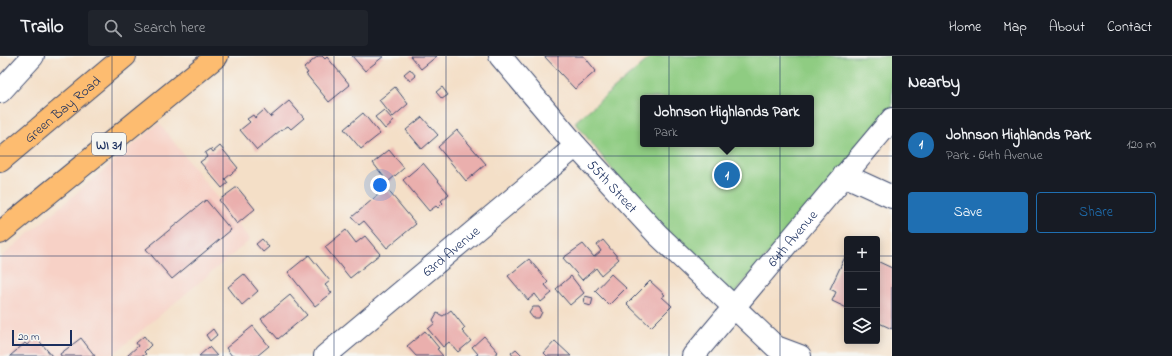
<!DOCTYPE html>
<html lang="en">
<head>
<meta charset="utf-8">
<style>
	body { margin:0; font-family:"Indie Flower",sans-serif; background:#20242c; color:#f1f3f6 }
	.controls { position:absolute; right:12px; bottom:12px; display:grid; overflow:hidden; border-radius:4px; box-shadow:0 2px 10px #0003 }
	.controls button { width:36px; height:36px; display:grid; place-items:center; padding:0; border:0; border-bottom:1px solid #363941; background:#171b24; color:#f1f3f6; font:20px sans-serif }
	.scale { position:absolute; left:12px; bottom:10px; width:60px; box-sizing:border-box; padding-left:4px; border:2px solid #1b2f5e; border-top:0; font-size:11px; line-height:14px; white-space:nowrap; color:#1b2f5e; -webkit-text-stroke:3px #f6f6f2; paint-order:stroke }
	.you { position:absolute; left:380px; top:129px; width:14px; height:14px; margin:-10px; border:3px solid #fff; border-radius:50%; background:#1a73e8; box-shadow:0 0 0 6px #1a73e833 }
	.badge { display:grid; place-items:center; width:26px; height:26px; border-radius:50%; background:#1f6fb2; color:#fff; font-size:13px; font-weight:700 }
	.pin { position:absolute; translate:-50% -50%; border:2px solid #fff; box-shadow:0 1px 4px #0006 }
	.popup { position:absolute; left:640px; top:39px; width:174px; height:52px; box-sizing:border-box; display:grid; place-content:center; border-radius:4px; background:#171b24; filter:drop-shadow(0 1px 3px #0005); font-size:13px; white-space:nowrap; color:#9ea1a6 }
	.popup b { font-size:15px; color:#f1f3f6 }
	.popup::after { content:''; position:absolute; left:50%; top:100%; margin-left:-8px; border:8px solid transparent; border-top-color:#171b24 }
	.list { margin:0; padding:0; list-style:none }
	h2 { display:flex; justify-content:space-between; align-items:center; height:52px; margin:0; padding:0 16px; font-size:17px }
	h2 small { font-size:13px; font-weight:400; color:#9ea1a6 }
	.list li { display:grid; grid-template-columns:26px 1fr auto; gap:12px; align-items:center; box-sizing:border-box; height:72px; padding:0 16px; border-top:1px solid #363941 }
	.list b { display:block; font-size:15px; white-space:nowrap }
	.list p { margin:0; font-size:13px; white-space:nowrap; color:#9ea1a6 }
	.list em { font-size:13px; font-style:normal; color:#9ea1a6 }
	.actions { display:flex; gap:8px; padding:12px 16px }
	.actions a { flex:1; padding:9px 0; border:1px solid #1f6fb2; border-radius:4px; text-align:center; font-size:14px; color:#1f6fb2 }
	.actions .main { background:#1f6fb2; color:#fff }
	.icon { flex:none; width:22px; height:22px; fill:none; stroke:currentColor; stroke-width:2; stroke-linecap:round; stroke-linejoin:round }
	.map { position:relative; flex:none; width:892px; height:300px; overflow:hidden }
	header { display:flex; align-items:center; gap:24px; box-sizing:border-box; height:56px; padding:0 20px; background:#171b24; border-bottom:1px solid #363941 }
	header strong { font-size:19px }
	nav { display:flex; gap:22px; margin-inline-start:auto; font-size:14px }
	.search { width:280px; height:36px; background:#20242c; display:flex; align-items:center; gap:10px; box-sizing:border-box; padding:0 14px; border-radius:4px; color:#9ea1a6; font-size:15px }
	main { display:flex }
	aside { flex:1; background:#171b24 }
	.map>svg:first-child { display:block }
	.built { fill:#f7d1c6 }
	.green { fill:#8fcc82; stroke:#557e70; fill-rule:evenodd }
	.building { fill:#eaafad }
	.lines { fill:none; stroke-linecap:round; stroke-linejoin:round }
	.minor-casing { stroke:#3c496e; stroke-width:24 }
	.major-casing { stroke:#3c496e; stroke-width:24 }
	.minor { stroke:#fff; stroke-width:22 }
	.major { stroke:#fdbc70; stroke-width:22 }
	.grid { fill:none; stroke:#1b2f5e; stroke-width:1; stroke-opacity:0.55 }
	.labels { text-anchor:middle; stroke-width:3; stroke-linejoin:round; paint-order:stroke }
	.shield { fill:#f6f6f2; stroke:#5d6b8a; stroke-width:1 }
	.shield-label { font-size:13px; font-weight:bold; fill:#1b2f5e }
	.street-label { font-size:14px; fill:#1b2f5e; stroke:#f6f6f2 }
</style>
</head>
<body>
<header>
<strong>Trailo</strong>
<div class="search"><svg class="icon" aria-label="search" viewBox="0 0 24 24"><circle cx="10" cy="10" r="6"/><path d="M15 15l6 6"/></svg>Search here</div>
<nav><a>Home</a><a>Map</a><a>About</a><a>Contact</a></nav>
</header>
<main>
<div class="map">
<svg width="892" height="300" viewBox="0 0 892 300">
	<rect width="100%" height="100%" fill="#f6f6f2"/>
	<filter id="ink" filterUnits="userSpaceOnUse"><feTurbulence type="fractalNoise" baseFrequency=".025" numOctaves="2"/><feDisplacementMap in="SourceGraphic" scale="8" xChannelSelector="R" yChannelSelector="G"/><feConvolveMatrix kernelMatrix="1 2 1 2 8 2 1 2 1" color-interpolation-filters="sRGB"/></filter>
	<filter id="wash" filterUnits="userSpaceOnUse"><feTurbulence type="fractalNoise" baseFrequency=".012" numOctaves="4" result="noise"/><feDisplacementMap in="SourceGraphic" scale="16" xChannelSelector="R" yChannelSelector="G"/><feGaussianBlur stdDeviation="0.9" result="paint"/><feColorMatrix in="noise" values="0 0 0 0 0 0 0 0 0 0 0 0 0 0 0 0 0 1.4 0 .05"/><feComposite in="paint" operator="in"/></filter>
	<g filter="url(#wash)">
		<rect width="100%" height="100%" fill="#f4dfc7"/>
		<path class="built" d="M 159,67 L 250,184 L 111,300 L 0,300 L 0,202 Z"/>
		<path class="green" d="M 652,0 L 892,0 L 892,55 L 732,240 L 658,172 L 575,66 ZM 643,42 L 811,42 L 811,88 L 643,88 Z"/>
		<g id="blocks">
			<path class="building" d="M 318,0 L 322,0 L 325,3 L 327,1 L 350,29 L 329,46 L 306,18 L 308,17 L 304,12 Z
				M 352,0 L 384,0 L 365,15 Z
				M 410,0 L 437,0 L 421,13 Z
				M 544,0 L 584,0 L 596,15 L 575,33 Z
				M 410,13 L 416,20 L 410,25 L 404,18 Z
				M 395,31 L 408,48 L 393,61 L 379,44 Z
				M 442,31 L 448,39 L 442,43 L 436,36 Z
				M 289,45 L 304,62 L 291,73 L 288,70 L 281,74 L 257,94 L 240,74 L 250,66 L 247,63 L 253,59 L 255,62 L 264,54 L 270,61 Z
				M 384,54 L 394,65 L 385,73 L 375,61 Z
				M 363,57 L 380,78 L 361,93 L 344,73 Z
				M 422,61 L 438,79 L 422,93 L 406,74 Z
				M 457,74 L 486,108 L 466,125 L 438,91 Z
				M 220,90 L 238,112 L 225,123 L 228,127 L 222,132 L 200,106 L 207,101 L 205,97 L 211,93 L 213,96 Z
				M 389,94 L 404,112 L 388,126 L 373,107 Z
				M 423,107 L 449,138 L 441,145 L 443,147 L 438,152 L 436,150 L 429,155 L 403,124 Z
				M 237,131 L 255,153 L 237,168 L 219,144 Z
				M 386,132 L 416,168 L 387,192 L 364,165 L 359,169 L 352,161 Z
				M 206,144 L 231,174 L 172,223 L 146,193 Z
				M 346,174 L 356,187 L 365,180 L 380,198 L 350,222 L 325,191 Z
				M 262,183 L 269,191 L 263,196 L 256,188 Z
				M 603,184 L 619,203 L 601,219 L 596,212 L 582,224 L 563,202 L 583,188 L 594,201 L 601,195 L 597,189 Z
				M 309,199 L 330,225 L 325,229 L 332,237 L 315,250 L 288,216 Z
				M 845,201 L 847,202 L 847,252 L 832,245 L 836,236 L 830,233 Z
				M 529,203 L 548,226 L 545,229 L 552,237 L 541,246 L 535,238 L 528,244 L 508,220 Z
				M 877,205 L 892,212 L 892,273 L 877,266 Z
				M 244,218 L 258,235 L 242,249 L 228,231 Z
				M 611,218 L 626,232 L 609,249 L 595,235 Z
				M 571,220 L 584,237 L 570,249 L 556,233 Z
				M 650,225 L 665,239 L 662,241 L 672,250 L 651,271 L 627,248 Z
				M 290,239 L 307,259 L 278,283 L 261,263 Z
				M 585,240 L 593,242 L 591,250 L 584,248 Z
				M 533,251 L 539,251 L 542,256 L 539,262 L 533,262 L 529,257 Z
				M 451,254 L 465,272 L 462,275 L 471,285 L 458,296 L 449,286 L 443,291 L 428,273 L 435,267 L 433,264 L 437,257 L 443,260 Z
				M 253,270 L 269,290 L 257,300 L 232,300 L 226,292 Z
				M 213,273 L 217,279 L 210,285 L 206,279 Z
				M 425,275 L 439,292 L 437,293 L 443,300 L 416,300 L 407,290 Z
				M 144,280 L 151,289 L 144,296 L 146,298 L 143,300 L 127,300 L 138,290 L 136,287 Z
				M 484,280 L 498,296 L 493,300 L 475,300 L 478,298 L 472,291 Z
				M 36,281 L 52,300 L 10,300 L 25,287 L 27,289 Z
				M 81,282 L 95,300 L 61,300 L 60,298 Z
				M 555,285 L 571,300 L 547,300 L 544,297 Z
				M 209,291 L 217,300 L 199,300 Z
				M 516,293 L 523,300 L 513,300 L 511,297 Z"/>
		</g>
	</g>
	<g filter="url(#ink)">
		<use href="#blocks" fill-opacity="0" stroke="#3c496e" stroke-width="1"/>
		<g class="lines">
			<defs>
				<g id="minor">
					<path id="s1" d="M 500,0 L 576,90 L 657,178 L 776,291 L 800,300"/>
					<path d="M 0,36 L 33,0"/>
					<path d="M 844,119 L 892,141"/>
					<path id="s2" d="M 325,300 L 576,90"/>
					<path id="s3" d="M 693,300 L 892,63"/>
				</g>
				<g id="major">
					<path id="s4" d="M 0,105 L 125,0"/>
					<path d="M 0,177 L 217,0"/>
				</g>
			</defs>
			<use href="#minor" class="minor-casing"/>
			<use href="#major" class="major-casing"/>
			<use href="#minor" class="minor"/>
			<use href="#major" class="major"/>
		</g>
	</g>
	<path class="grid" d="M 112,0 L 112,300M 223,0 L 223,300M 334,0 L 334,300M 446,0 L 446,300M 558,0 L 558,300M 669,0 L 669,300M 780,0 L 780,300M 0,100 L 892,100M 0,200 L 847,200M 877,200 L 892,200"/>
	<g class="labels">
		<rect class="shield" x="92" y="77" width="34" height="22" rx="3"/>
		<g class="shield-label">
			<text x="109" y="93">WI 31</text>
		</g>
		<g class="street-label">
			<text dy="5" stroke="none"><textPath href="#s4" startOffset="81">Green Bay Road</textPath></text>
			<text dy="5" stroke="none"><textPath href="#s1" startOffset="172">55th Street</textPath></text>
			<text dy="5" stroke="none"><textPath href="#s3" startOffset="154">64th Avenue</textPath></text>
			<text dy="5" stroke="none"><textPath href="#s2" startOffset="164">63rd Avenue</textPath></text>
		</g>
	</g>
</svg>
<div class="controls">
<button>+</button>
<button>−</button>
<button><svg class="icon" aria-label="layers" viewBox="0 0 24 24"><path d="M12 4l9 5-9 5-9-5zM3 14l9 5 9-5"/></svg></button>
</div>
<div class="scale">20 m</div>
<div class="you"></div>
<div class="pin badge" style="left:727px;top:119px">1</div>
<div class="popup"><b>Johnson Highlands Park</b>Park</div>
</div>
<aside>
<h2>Nearby<small></small></h2>
<ul class="list">
<li><span class="badge">1</span><div><b>Johnson Highlands Park</b><p>Park · 64th Avenue</p></div><em>120 m</em></li>
</ul>
<div class="actions"><a class="main">Save</a><a>Share</a></div>
</aside>
</main>
</body>
</html>
